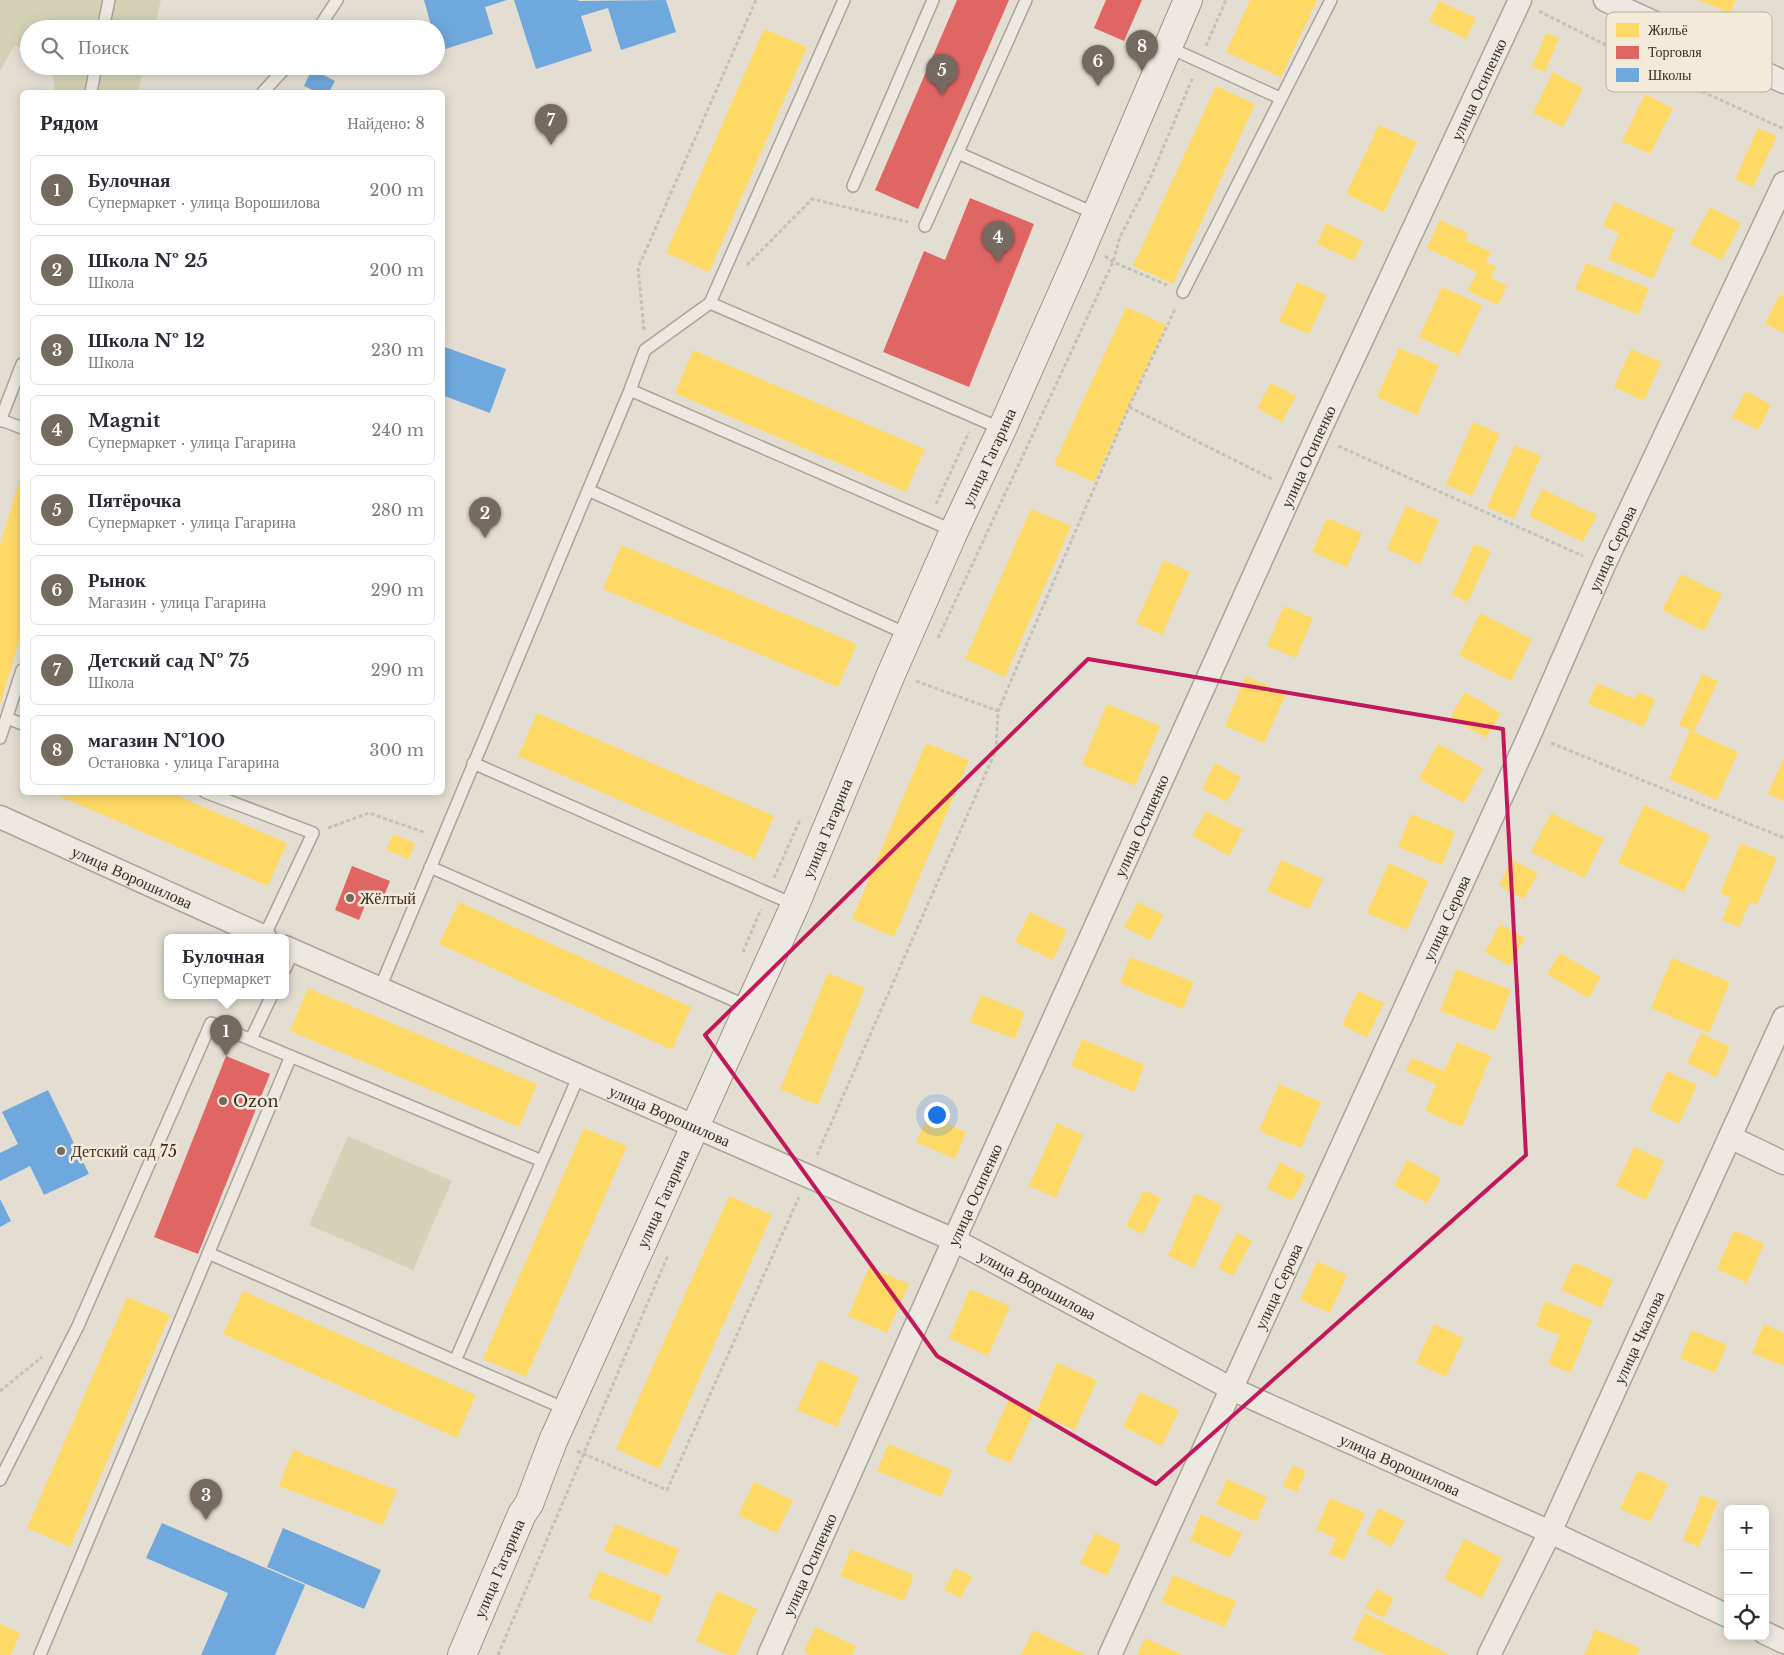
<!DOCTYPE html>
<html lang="ru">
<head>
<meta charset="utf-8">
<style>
	body { margin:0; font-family:"Libre Baskerville",serif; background:#f2f2f3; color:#2b2b33 }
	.controls { position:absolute; right:15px; bottom:15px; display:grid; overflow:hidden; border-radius:8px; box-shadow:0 2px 12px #0003 }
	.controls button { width:45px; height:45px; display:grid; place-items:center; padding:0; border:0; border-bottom:1px solid #e1e1e2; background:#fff; color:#2b2b33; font:25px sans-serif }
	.you { position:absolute; left:936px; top:1114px; width:18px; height:18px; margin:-12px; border:4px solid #fff; border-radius:50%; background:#1a73e8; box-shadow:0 0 0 8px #1a73e833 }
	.badge { display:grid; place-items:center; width:32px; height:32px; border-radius:50%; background:#756a60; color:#fff; font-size:16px; font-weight:700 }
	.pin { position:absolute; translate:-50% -41px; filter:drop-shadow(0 1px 2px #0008) }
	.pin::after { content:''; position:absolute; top:26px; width:18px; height:15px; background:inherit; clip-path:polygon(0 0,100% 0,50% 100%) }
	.popup { position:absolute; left:164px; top:934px; width:125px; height:65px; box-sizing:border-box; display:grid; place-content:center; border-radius:8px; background:#fff; filter:drop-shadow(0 1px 4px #0005); font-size:16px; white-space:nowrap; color:#7c7c81 }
	.popup b { font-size:19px; color:#2b2b33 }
	.popup::after { content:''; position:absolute; left:50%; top:100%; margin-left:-10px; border:10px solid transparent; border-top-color:#fff }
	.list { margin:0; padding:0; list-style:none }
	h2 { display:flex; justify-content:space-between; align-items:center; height:65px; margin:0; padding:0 20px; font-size:21px }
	h2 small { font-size:16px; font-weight:400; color:#7c7c81 }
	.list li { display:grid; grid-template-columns:32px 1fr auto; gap:15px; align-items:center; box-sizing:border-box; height:70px; margin:0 10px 10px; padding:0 10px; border:1px solid #e1e1e2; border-radius:8px }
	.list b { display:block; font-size:19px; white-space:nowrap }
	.list p { margin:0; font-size:16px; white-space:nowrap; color:#7c7c81 }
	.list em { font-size:16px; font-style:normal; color:#7c7c81 }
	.icon { flex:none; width:28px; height:28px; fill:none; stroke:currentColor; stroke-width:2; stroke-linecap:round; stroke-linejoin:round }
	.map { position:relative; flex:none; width:1784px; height:1655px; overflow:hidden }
	.search { position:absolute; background:#fff; box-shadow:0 2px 12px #0003; left:20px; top:20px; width:425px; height:55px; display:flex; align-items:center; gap:12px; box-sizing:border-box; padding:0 18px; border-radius:28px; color:#7c7c81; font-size:19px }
	.panel { position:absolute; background:#fff; box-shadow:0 2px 12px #0003; left:20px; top:90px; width:425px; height:705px; border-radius:8px }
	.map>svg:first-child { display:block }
	.green { fill:#d4d2b6 }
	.homes { fill:#ffd966 }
	.shops { fill:#e06666 }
	.schools { fill:#6fa8dc }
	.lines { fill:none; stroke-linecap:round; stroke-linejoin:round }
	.service-casing { stroke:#aaa39a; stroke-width:14 }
	.minor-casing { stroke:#aaa39a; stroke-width:25 }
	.secondary-casing { stroke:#9a938a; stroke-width:30 }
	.path { stroke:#c5c0b9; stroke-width:3; stroke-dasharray:4 2.5; stroke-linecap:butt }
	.service { stroke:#ede9e2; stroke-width:11 }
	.minor { stroke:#ede9e2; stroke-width:22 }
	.secondary { stroke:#ede9e2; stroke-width:28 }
	.marked { fill:none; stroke:#c2185b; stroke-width:4; stroke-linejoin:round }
	.poi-dot { fill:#756a60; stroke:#f4ead9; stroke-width:2 }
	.labels { text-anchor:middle; stroke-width:5; stroke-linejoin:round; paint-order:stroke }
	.street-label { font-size:16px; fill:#392c22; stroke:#f4ead9 }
	.poi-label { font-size:16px; fill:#392c22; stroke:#f4ead9; text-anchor:start }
	.key { fill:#f4ead9; stroke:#bcb1a2; stroke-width:1 }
	.key-label { font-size:14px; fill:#392c22 }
</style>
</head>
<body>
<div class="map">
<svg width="1784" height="1655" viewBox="0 0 1784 1655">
	<rect width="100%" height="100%" fill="#e4ded2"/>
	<path class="green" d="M 0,0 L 161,0 L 154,29 L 29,29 L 29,53 L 15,45 L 0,71 Z
		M 52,66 L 144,66 L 138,92 L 55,92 Z
		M 348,1136 L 452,1181 L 413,1270 L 309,1225 Z"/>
	<path class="homes" d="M 1250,0 L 1317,0 L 1281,77 L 1226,52 Z
		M 1698,0 L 1736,0 L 1730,13 Z
		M 1439,1 L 1476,18 L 1466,39 L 1429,21 Z
		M 764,29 L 807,47 L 709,272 L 666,253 Z
		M 1546,33 L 1559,38 L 1545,72 L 1532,67 Z
		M 1553,72 L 1583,88 L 1563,127 L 1533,113 Z
		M 1216,86 L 1255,104 L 1173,284 L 1133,266 Z
		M 1645,94 L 1673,108 L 1650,154 L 1622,141 Z
		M 1379,125 L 1417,142 L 1384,212 L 1346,194 Z
		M 1758,128 L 1777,136 L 1753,187 L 1735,179 Z
		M 1614,202 L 1675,229 L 1653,279 L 1608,259 L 1619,233 L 1603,226 Z
		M 1710,207 L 1741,223 L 1722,260 L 1690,244 Z
		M 1440,220 L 1468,233 L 1465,240 L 1491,252 L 1486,262 L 1496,267 L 1491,278 L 1507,286 L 1498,305 L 1468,291 L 1477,272 L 1427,248 Z
		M 1326,223 L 1363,241 L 1354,261 L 1317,244 Z
		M 1586,263 L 1649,288 L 1639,315 L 1575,289 Z
		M 1297,282 L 1327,295 L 1309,334 L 1279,321 Z
		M 1442,287 L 1482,305 L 1459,355 L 1419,337 Z
		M 1780,294 L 1784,296 L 1784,333 L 1765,324 Z
		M 1126,307 L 1166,325 L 1094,482 L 1054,464 Z
		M 1399,348 L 1439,365 L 1417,415 L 1377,397 Z
		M 1631,349 L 1661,362 L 1644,401 L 1614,387 Z
		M 693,350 L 925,449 L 906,492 L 675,393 Z
		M 1271,383 L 1296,396 L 1282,422 L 1257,408 Z
		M 1746,391 L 1771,405 L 1758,430 L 1732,417 Z
		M 1473,422 L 1500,434 L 1472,496 L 1446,484 Z
		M 1515,445 L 1541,456 L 1514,519 L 1487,507 Z
		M 22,472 L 22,632 L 0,705 L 0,545 Z
		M 1542,489 L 1597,515 L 1583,542 L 1529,516 Z
		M 1406,506 L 1439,520 L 1420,564 L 1387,549 Z
		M 1031,509 L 1071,526 L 1005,677 L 965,659 Z
		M 1327,518 L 1362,533 L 1347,567 L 1312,552 Z
		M 1474,544 L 1491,551 L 1468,602 L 1452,595 Z
		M 621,545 L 857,644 L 838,687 L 603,589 Z
		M 1164,560 L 1190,572 L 1162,635 L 1136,623 Z
		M 1681,574 L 1722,594 L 1704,631 L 1662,610 Z
		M 1284,606 L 1313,618 L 1296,658 L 1267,646 Z
		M 1480,613 L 1532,639 L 1511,681 L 1459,655 Z
		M 1702,674 L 1718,681 L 1694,732 L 1738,752 L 1717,800 L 1669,779 L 1690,730 L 1679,725 Z
		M 1246,676 L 1286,694 L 1264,743 L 1225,726 Z
		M 1597,683 L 1635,699 L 1638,692 L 1655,699 L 1644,727 L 1588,704 Z
		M 1465,692 L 1501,713 L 1486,738 L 1450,718 Z
		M 1107,704 L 1160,726 L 1135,786 L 1082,764 Z
		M 537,713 L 774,816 L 755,859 L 518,756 Z
		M 926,743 L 969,760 L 894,937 L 852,919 Z
		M 1438,744 L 1483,768 L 1464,803 L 1419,779 Z
		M 1784,757 L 1784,801 L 1768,794 Z
		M 1215,763 L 1241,777 L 1227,802 L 1202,789 Z
		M 50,792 L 169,792 L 287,843 L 268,886 Z
		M 1644,805 L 1710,835 L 1684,892 L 1618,863 Z
		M 1206,811 L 1243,830 L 1229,856 L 1192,836 Z
		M 1551,813 L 1604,839 L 1584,878 L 1531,852 Z
		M 1411,814 L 1455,832 L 1442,865 L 1398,847 Z
		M 393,834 L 415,843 L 409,859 L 386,850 Z
		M 1741,843 L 1777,858 L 1757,905 L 1750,902 L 1739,927 L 1722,920 L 1731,898 L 1720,893 Z
		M 1281,860 L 1323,879 L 1309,909 L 1267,891 Z
		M 1512,860 L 1538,873 L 1524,899 L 1499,885 Z
		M 1389,863 L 1428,881 L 1407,930 L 1367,913 Z
		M 459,902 L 691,1007 L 672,1050 L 439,944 Z
		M 1138,902 L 1164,915 L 1150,940 L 1124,927 Z
		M 1030,912 L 1067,930 L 1053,960 L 1015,942 Z
		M 1500,924 L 1525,938 L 1510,966 L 1485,952 Z
		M 1560,953 L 1601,977 L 1588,998 L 1547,974 Z
		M 1130,957 L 1194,982 L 1183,1009 L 1120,983 Z
		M 1672,958 L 1730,982 L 1709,1033 L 1651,1008 Z
		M 1456,969 L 1511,990 L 1495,1031 L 1440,1011 Z
		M 828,973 L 865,988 L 818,1105 L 780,1089 Z
		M 308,988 L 537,1084 L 519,1127 L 290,1031 Z
		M 1358,991 L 1384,1003 L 1367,1038 L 1342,1025 Z
		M 981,995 L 1025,1012 L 1015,1039 L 970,1022 Z
		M 1701,1033 L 1730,1047 L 1716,1077 L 1687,1063 Z
		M 1082,1039 L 1145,1065 L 1134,1092 L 1071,1066 Z
		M 1457,1042 L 1491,1056 L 1462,1127 L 1425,1111 L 1436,1084 L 1406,1071 L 1412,1058 L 1444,1071 Z
		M 1667,1071 L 1697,1085 L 1679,1124 L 1650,1110 Z
		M 1279,1084 L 1321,1102 L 1301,1148 L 1259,1131 Z
		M 928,1115 L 966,1132 L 955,1159 L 916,1142 Z
		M 1057,1123 L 1083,1135 L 1056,1198 L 1029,1186 Z
		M 584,1128 L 627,1146 L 526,1377 L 483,1359 Z
		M 1634,1147 L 1664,1161 L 1646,1200 L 1616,1186 Z
		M 1407,1160 L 1441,1178 L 1427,1203 L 1394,1186 Z
		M 1280,1162 L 1306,1176 L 1292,1201 L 1267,1188 Z
		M 1144,1190 L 1161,1198 L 1143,1234 L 1126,1226 Z
		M 1195,1193 L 1222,1205 L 1194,1268 L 1168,1256 Z
		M 729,1196 L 772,1215 L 659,1469 L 616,1449 Z
		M 1734,1230 L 1764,1244 L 1747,1283 L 1717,1269 Z
		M 1237,1233 L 1252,1241 L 1233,1276 L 1218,1268 Z
		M 1317,1261 L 1347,1275 L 1330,1313 L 1300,1300 Z
		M 1574,1262 L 1613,1280 L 1601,1308 L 1561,1290 Z
		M 869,1267 L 909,1284 L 887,1333 L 848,1316 Z
		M 970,1289 L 1010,1306 L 988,1356 L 949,1338 Z
		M 243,1291 L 476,1395 L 457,1438 L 223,1334 Z
		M 127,1297 L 170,1315 L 70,1547 L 27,1528 Z
		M 1545,1301 L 1592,1320 L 1571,1373 L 1548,1364 L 1560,1335 L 1536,1326 Z
		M 1434,1324 L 1464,1338 L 1446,1377 L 1416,1363 Z
		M 1764,1324 L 1784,1333 L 1784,1366 L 1752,1353 Z
		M 1692,1330 L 1727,1345 L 1715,1373 L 1680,1358 Z
		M 819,1360 L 859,1377 L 837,1427 L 797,1410 Z
		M 1057,1363 L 1097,1380 L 1075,1430 L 1036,1413 Z
		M 1140,1392 L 1179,1410 L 1162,1446 L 1123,1427 Z
		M 1009,1399 L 1035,1410 L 1010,1463 L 985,1452 Z
		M 888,1444 L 952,1470 L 941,1497 L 877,1471 Z
		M 293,1450 L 397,1490 L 383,1525 L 279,1486 Z
		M 1293,1465 L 1306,1471 L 1297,1492 L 1283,1486 Z
		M 1638,1470 L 1668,1484 L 1650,1522 L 1620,1509 Z
		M 1227,1479 L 1267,1497 L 1256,1522 L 1216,1504 Z
		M 754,1482 L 793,1500 L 777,1533 L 738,1515 Z
		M 1701,1495 L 1718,1501 L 1699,1547 L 1683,1540 Z
		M 1330,1498 L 1365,1513 L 1344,1560 L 1329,1554 L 1336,1539 L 1316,1529 Z
		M 1379,1508 L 1405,1521 L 1391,1547 L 1366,1533 Z
		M 1201,1514 L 1242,1533 L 1230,1558 L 1190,1540 Z
		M 615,1524 L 679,1549 L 668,1576 L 604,1551 Z
		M 1095,1533 L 1121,1545 L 1107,1576 L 1080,1563 Z
		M 1464,1539 L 1502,1558 L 1482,1598 L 1444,1579 Z
		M 851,1549 L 914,1575 L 904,1601 L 840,1576 Z
		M 955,1568 L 972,1576 L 961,1598 L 944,1590 Z
		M 599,1571 L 662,1596 L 651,1623 L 588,1597 Z
		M 1173,1575 L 1236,1601 L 1225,1627 L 1162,1602 Z
		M 1376,1589 L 1394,1598 L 1384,1618 L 1365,1608 Z
		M 717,1591 L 757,1609 L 736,1655 L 728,1655 L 696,1641 Z
		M 1365,1613 L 1447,1653 L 1447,1655 L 1386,1655 L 1352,1639 Z
		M 0,1624 L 20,1633 L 11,1655 L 0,1655 Z
		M 815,1627 L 856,1646 L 852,1655 L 810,1655 L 804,1652 Z
		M 1595,1629 L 1640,1648 L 1637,1655 L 1584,1655 Z
		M 1033,1630 L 1086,1655 L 1021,1655 Z
		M 1145,1638 L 1183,1655 L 1137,1655 Z"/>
	<path class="shops" d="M 957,0 L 1009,0 L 918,209 L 875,190 Z
		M 1106,0 L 1142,0 L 1124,41 L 1094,28 Z
		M 970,198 L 1034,224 L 969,387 L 883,352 L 924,251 L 945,260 Z
		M 352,866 L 390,881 L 381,904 L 368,898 L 359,920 L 335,910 Z
		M 226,1056 L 270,1074 L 198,1254 L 154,1237 Z"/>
	<path class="schools" d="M 424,0 L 507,0 L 485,7 L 493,34 L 439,51 L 436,41 L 436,29 L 432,29 Z
		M 514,0 L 578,0 L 579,1 L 666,0 L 676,32 L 621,50 L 608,8 L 581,16 L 592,51 L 536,69 Z
		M 312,69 L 335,81 L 329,92 L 317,92 L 304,86 Z
		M 442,346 L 506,369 L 490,413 L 442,395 Z
		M 48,1090 L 89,1174 L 44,1195 L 30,1166 L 0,1181 L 0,1153 L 18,1144 L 2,1112 Z
		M 0,1199 L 11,1221 L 0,1227 Z
		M 162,1523 L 305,1585 L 275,1655 L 201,1655 L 228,1593 L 146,1558 Z
		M 283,1528 L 381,1570 L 364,1609 L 267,1567 Z"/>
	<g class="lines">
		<defs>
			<path id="service" d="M 103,29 L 109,0
				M 318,29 L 337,0
				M 1168,47 L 1280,98
				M 91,92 L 96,66
				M 263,92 L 287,66
				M 958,153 L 1096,214
				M 853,186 L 933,0
				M 925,226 L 1026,0
				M 1183,292 L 1331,0
				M 710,303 L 1002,429
				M 630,390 L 954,531
				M 1,420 L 22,428
				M 0,421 L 22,364
				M 588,490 L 909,635
				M 7,718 L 22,724
				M 0,738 L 22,670
				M 473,763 L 795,905
				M 205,792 L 313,833 L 264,937
				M 430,867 L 749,1007
				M 285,969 L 293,952
				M 380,988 L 630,390 L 645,350 L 710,303 L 844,0
				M 251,1039 L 272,995
				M 542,1161 L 455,1361 L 568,1410
				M 208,1253 L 455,1361
				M 0,1480 L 78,1326 L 211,1023 L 542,1161 L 579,1075
				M 40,1655 L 291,1056"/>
			<g id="minor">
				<path d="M 1605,0 L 1784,82"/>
				<path id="s1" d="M 0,817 L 265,937"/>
				<path id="s2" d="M 285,947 L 954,1240 L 1232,1389 L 1550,1532 L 1728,1616"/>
				<path d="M 1730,1137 L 1784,1163"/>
				<path d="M 1765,1633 L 1784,1642"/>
				<path id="s3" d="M 769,1655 L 954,1240 L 1317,436 L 1520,0"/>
				<path id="s4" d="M 1110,1655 L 1530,734 L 1604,565 L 1784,183"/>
				<path id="s5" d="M 1489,1655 L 1550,1532 L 1784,1018"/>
			</g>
			<g id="secondary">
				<path id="s6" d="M 462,1655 L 522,1514 L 529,1504 L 553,1441 L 795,905 L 892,672 L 954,531 L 1002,429 L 1076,262 L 1188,0"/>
			</g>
		</defs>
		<use href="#service" class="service-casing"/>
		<use href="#minor" class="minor-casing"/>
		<use href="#secondary" class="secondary-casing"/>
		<path class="path" d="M 1539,11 L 1655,70 L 1784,129
			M 1206,46 L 1226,0
			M 1105,256 L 1113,262 L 1167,285
			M 747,265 L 812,199 L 908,222
			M 644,330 L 638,268 L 756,0
			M 1129,407 L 1274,480
			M 1338,446 L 1583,556
			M 936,504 L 969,432
			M 938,638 L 1113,262 L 1120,237 L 1150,179 L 1193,77
			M 916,681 L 998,711
			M 1551,743 L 1784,838
			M 328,828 L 369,813 L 426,833
			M 774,878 L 800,820
			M 743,952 L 761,909
			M 817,1155 L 996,750 L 998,711 L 1129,407 L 1176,307
			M 0,1391 L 42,1357
			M 577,1451 L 667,1490 L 799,1197
			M 498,1655 L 668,1255"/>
		<use href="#service" class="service"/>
		<use href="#minor" class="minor"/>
		<use href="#secondary" class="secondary"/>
	</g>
	<path class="marked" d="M 1088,659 L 1503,729 L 1526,1155 L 1156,1484 L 937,1356 L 705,1035 Z"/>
	<g class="poi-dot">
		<circle cx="350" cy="898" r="5"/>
		<circle cx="223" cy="1101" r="5"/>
		<circle cx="61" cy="1151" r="5"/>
	</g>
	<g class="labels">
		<g class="street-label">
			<text dy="6" stroke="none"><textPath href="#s3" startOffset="1719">улица Осипенко</textPath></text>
			<text dy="6" stroke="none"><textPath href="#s6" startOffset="1309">улица Гагарина</textPath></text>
			<text dy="6" stroke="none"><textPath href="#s3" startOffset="1314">улица Осипенко</textPath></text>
			<text dy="6" stroke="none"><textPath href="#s4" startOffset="1215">улица Серова</textPath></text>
			<text dy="6" stroke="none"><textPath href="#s3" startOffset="909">улица Осипенко</textPath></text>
			<text dy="6" stroke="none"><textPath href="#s6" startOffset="904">улица Гагарина</textPath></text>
			<text dy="6" stroke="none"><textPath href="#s1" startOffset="145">улица Ворошилова</textPath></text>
			<text dy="6" stroke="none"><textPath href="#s4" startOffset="810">улица Серова</textPath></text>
			<text dy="6" stroke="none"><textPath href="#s2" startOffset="420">улица Ворошилова</textPath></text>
			<text dy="6" stroke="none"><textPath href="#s3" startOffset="504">улица Осипенко</textPath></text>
			<text dy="6" stroke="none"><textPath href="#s6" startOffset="499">улица Гагарина</textPath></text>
			<text dy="6" stroke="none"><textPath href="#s2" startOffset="825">улица Ворошилова</textPath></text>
			<text dy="6" stroke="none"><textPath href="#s4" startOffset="405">улица Серова</textPath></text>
			<text dy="6" stroke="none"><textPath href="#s5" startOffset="351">улица Чкалова</textPath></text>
			<text dy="6" stroke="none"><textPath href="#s2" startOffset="1230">улица Ворошилова</textPath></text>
			<text dy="6" stroke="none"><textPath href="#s3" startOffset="99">улица Осипенко</textPath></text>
			<text dy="6" stroke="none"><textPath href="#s6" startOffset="94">улица Гагарина</textPath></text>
		</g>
		<g class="poi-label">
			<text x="360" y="904">Жёлтый</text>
			<text x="233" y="1107">Ozon</text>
			<text x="71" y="1157">Детский сад 75</text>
		</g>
	</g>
	<rect x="1606" y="12" width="166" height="80" rx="8" class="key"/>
	<rect x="1616" y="23" width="23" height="14" fill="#ffd966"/>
	<rect x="1616" y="46" width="23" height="13" fill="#e06666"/>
	<rect x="1616" y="68" width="23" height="14" fill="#6fa8dc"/>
	<g class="key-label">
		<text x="1648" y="35">Жильё</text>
		<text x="1648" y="57">Торговля</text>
		<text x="1648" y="80">Школы</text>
	</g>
</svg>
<div class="controls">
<button>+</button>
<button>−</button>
<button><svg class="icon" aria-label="locate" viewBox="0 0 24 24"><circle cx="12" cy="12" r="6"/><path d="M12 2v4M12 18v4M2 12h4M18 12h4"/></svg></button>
</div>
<div class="you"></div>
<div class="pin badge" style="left:226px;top:1056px">1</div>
<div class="popup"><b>Булочная</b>Супермаркет</div>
<div class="pin badge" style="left:485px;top:538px">2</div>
<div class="pin badge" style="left:206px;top:1520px">3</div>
<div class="pin badge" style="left:998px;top:262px">4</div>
<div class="pin badge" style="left:942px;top:95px">5</div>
<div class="pin badge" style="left:1098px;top:86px">6</div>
<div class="pin badge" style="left:551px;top:145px">7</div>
<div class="pin badge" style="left:1142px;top:71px">8</div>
<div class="search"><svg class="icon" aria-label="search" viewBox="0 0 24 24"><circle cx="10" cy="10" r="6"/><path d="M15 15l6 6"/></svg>Поиск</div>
<section class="panel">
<h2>Рядом<small>Найдено: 8</small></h2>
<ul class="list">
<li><span class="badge">1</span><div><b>Булочная</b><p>Супермаркет · улица Ворошилова</p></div><em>200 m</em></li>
<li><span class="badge">2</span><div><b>Школа № 25</b><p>Школа</p></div><em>200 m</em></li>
<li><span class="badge">3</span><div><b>Школа № 12</b><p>Школа</p></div><em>230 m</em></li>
<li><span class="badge">4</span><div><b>Magnit</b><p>Супермаркет · улица Гагарина</p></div><em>240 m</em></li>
<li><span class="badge">5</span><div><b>Пятёрочка</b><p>Супермаркет · улица Гагарина</p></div><em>280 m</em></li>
<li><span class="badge">6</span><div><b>Рынок</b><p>Магазин · улица Гагарина</p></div><em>290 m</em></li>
<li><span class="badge">7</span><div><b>Детский сад № 75</b><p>Школа</p></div><em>290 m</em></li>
<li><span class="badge">8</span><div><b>магазин №100</b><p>Остановка · улица Гагарина</p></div><em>300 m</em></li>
</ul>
</section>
</div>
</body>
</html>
